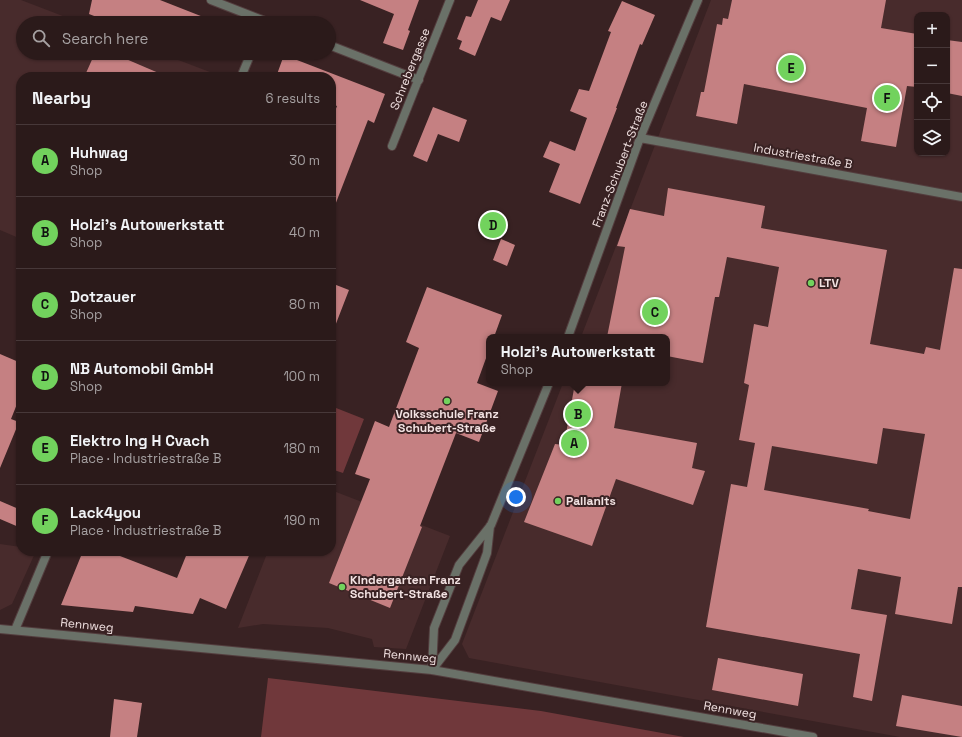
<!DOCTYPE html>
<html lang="en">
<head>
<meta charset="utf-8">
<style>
	body { margin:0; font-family:"Space Grotesk",sans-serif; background:#372727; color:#f1f3f6 }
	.controls { position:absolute; right:12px; top:12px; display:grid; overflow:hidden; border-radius:8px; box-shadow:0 1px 3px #0004 }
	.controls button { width:36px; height:36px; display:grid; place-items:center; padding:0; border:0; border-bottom:1px solid #473839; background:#2b1a1a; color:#f1f3f6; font:20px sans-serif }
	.you { position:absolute; left:516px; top:497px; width:14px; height:14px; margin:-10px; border:3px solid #fff; border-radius:50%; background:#1a73e8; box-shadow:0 0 0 6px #1a73e833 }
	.badge { display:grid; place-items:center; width:26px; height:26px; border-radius:50%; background:#72d25d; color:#111; font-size:13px; font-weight:700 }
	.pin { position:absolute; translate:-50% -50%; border:2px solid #fff; box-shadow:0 1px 4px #0006 }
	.popup { position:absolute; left:486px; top:334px; width:184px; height:52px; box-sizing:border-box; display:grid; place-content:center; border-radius:8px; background:#2b1a1a; filter:drop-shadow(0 1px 3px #0005); font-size:13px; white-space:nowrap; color:#a6a1a2 }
	.popup b { font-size:15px; color:#f1f3f6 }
	.popup::after { content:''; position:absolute; left:50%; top:100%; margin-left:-8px; border:8px solid transparent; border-top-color:#2b1a1a }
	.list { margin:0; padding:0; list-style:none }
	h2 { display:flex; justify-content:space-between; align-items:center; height:52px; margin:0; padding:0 16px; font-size:17px }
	h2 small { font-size:13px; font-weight:400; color:#a6a1a2 }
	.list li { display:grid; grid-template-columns:26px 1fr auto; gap:12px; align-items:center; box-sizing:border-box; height:72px; padding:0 16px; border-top:1px solid #473839 }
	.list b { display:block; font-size:15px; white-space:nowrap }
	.list p { margin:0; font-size:13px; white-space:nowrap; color:#a6a1a2 }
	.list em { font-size:13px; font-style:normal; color:#a6a1a2 }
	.icon { flex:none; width:22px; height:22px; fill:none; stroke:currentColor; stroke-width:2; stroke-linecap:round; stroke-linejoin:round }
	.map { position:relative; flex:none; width:962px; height:737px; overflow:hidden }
	.search { position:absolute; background:#2b1a1a; box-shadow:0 1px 3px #0004; left:16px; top:16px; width:320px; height:44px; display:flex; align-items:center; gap:10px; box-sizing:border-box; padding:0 14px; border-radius:22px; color:#a6a1a2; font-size:15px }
	.panel { position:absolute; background:#2b1a1a; box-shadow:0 1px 3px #0004; left:16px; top:72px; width:320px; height:484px; border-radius:16px }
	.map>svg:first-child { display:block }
	.built { fill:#482b2c; fill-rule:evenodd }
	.green { fill:#70383b }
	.building { fill:#c58082; fill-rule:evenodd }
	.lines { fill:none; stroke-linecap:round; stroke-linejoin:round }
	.minor-casing { stroke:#533d3e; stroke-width:10 }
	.minor { stroke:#6a7168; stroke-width:8 }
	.poi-dot { fill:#72d25d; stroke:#392223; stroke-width:1.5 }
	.labels { text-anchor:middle; stroke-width:4; stroke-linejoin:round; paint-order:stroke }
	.street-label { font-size:12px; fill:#f2e2e2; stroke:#392223 }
	.poi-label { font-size:12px; font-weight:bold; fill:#f2e2e2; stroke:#392223; text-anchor:start }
</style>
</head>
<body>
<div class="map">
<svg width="962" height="737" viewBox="0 0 962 737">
	<rect width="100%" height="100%" fill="#392223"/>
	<path class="built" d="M 0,0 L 21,0 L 81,23 L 23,23 L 23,53 L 160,53 L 223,77 L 21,77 L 21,239 L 0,230 Z
		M 711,0 L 962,0 L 962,737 L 900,737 L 469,658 L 462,644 L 563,383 L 667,383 L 667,337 L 581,337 ZM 917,15 L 947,15 L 947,153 L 917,153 Z
		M 331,490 L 450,536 L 406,649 L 374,647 L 372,639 L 328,628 L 263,624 L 238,628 L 268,551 L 331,551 Z
		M 0,544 L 21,547 L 21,551 L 36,551 L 12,604 L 0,610 Z"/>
	<path class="green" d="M 331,406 L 364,419 L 343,473 L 331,469 Z
		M 268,678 L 541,711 L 684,737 L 261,737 Z"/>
	<path class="building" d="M 92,0 L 160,0 L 216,22 L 112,23 L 89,14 Z
		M 360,0 L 419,0 L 408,30 L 410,31 L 403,50 L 383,43 L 394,14 Z
		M 478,0 L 510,0 L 501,21 L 491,17 L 475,56 L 459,49 L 462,41 L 457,39 L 466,16 L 471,17 Z
		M 732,0 L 886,0 L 881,28 L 917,34 L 917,87 L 907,86 L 896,147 L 861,141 L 867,108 L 744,84 L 737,124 L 696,116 L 701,92 L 704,92 L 717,24 L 722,25 L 723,18 L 728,19 Z
		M 622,1 L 655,15 L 642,45 L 640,44 L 616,108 L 617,108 L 580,204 L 549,192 L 560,164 L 543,157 L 550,141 L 575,151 L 587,118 L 570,111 L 579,89 L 589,91 L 611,32 L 608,31 Z
		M 947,40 L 962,42 L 962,96 L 947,93 Z
		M 95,53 L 112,53 L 168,77 L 95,77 L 86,73 Z
		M 284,55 L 385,94 L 374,123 L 368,120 L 332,213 L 331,136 L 336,123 L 331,121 L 337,106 L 331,104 L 331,77 L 276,77 Z
		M 433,107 L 467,120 L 459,142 L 438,134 L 427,162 L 413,156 Z
		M 668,188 L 765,206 L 761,228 L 887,250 L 870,344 L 924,354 L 926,347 L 940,350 L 954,268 L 962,269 L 962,587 L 958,587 L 952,624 L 895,614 L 901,577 L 858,569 L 851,609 L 887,615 L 872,701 L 853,697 L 860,654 L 706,627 L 731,484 L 747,487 L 755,443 L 739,440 L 749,385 L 744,383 L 754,324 L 768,327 L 779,267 L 727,257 L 719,297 L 715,297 L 703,363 L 667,356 L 667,337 L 607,337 L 625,247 L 617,246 L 630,209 L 664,216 ZM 883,428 L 925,434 L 910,519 L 868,511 L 869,509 L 764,490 L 772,446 L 877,464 Z
		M 501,239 L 515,245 L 507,266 L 493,260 Z
		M 331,283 L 349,290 L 332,334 L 331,334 Z
		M 427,287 L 502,315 L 494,337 L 489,337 L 489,350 L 477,383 L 498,391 L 479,442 L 456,433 L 420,526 L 422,527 L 390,608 L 329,583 L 370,479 L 355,474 L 375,421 L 389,427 L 419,348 L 406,342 Z
		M 0,354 L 21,363 L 21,394 L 11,419 L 19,422 L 0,468 Z
		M 575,383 L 622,383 L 614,428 L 697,443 L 692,468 L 705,471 L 693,505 L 616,479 L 592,546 L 524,522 L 555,444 L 564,445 Z
		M 0,501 L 21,510 L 21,528 L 0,519 Z
		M 83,551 L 122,551 L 120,556 L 177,578 L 188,551 L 251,551 L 226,609 L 200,598 L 193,614 L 135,606 L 133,612 L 61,605 Z
		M 718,658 L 803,674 L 798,706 L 712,690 Z
		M 902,695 L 962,706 L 962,737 L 896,726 Z
		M 114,699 L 142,703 L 137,737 L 110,737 Z"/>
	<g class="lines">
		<defs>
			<path id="minor" d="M 211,0 L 270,23
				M 329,45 L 419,80
				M 241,77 L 251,53
				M 640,138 L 962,197
				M 392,146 L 450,0
				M 568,337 L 640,138 L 698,0
				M 0,629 L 432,670 L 813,737
				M 15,630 L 48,551
				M 432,670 L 434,628 L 459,565 L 491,525 L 549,383
				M 432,670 L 455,640 L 487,553 L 490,526"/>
		</defs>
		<use href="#minor" class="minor-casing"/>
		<use href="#minor" class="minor"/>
	</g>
	<g class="poi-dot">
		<circle cx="811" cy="283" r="4"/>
		<circle cx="447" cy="401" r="4"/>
		<circle cx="558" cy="501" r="4"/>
		<circle cx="342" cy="587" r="4"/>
	</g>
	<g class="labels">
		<g class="street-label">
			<text transform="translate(410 69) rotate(-68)" y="4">Schrebergasse</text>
			<text transform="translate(803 156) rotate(10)" y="4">Industriestraße B</text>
			<text transform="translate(620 164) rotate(-69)" y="4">Franz-Schubert-Straße</text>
			<text transform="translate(87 625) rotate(6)" y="4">Rennweg</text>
			<text transform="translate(410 656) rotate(6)" y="4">Rennweg</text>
			<text transform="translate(730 710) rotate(10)" y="4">Rennweg</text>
		</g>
		<g class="poi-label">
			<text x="819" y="287">LTV</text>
			<text x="447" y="418" text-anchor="middle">Volksschule Franz<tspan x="447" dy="14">Schubert-Straße</tspan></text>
			<text x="566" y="505">Pallanits</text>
			<text x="350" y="584">Kindergarten Franz<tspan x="350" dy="14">Schubert-Straße</tspan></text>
		</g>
	</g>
</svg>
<div class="controls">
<button>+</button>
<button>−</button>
<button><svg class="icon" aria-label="locate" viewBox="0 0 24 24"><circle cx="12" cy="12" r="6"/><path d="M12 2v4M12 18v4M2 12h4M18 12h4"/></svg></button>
<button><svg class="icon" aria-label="layers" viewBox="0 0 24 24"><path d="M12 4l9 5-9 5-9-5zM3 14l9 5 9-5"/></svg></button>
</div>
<div class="you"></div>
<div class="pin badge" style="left:574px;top:443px">A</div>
<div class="pin badge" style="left:578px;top:414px">B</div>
<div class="popup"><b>Holzi's Autowerkstatt</b>Shop</div>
<div class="pin badge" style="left:655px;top:312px">C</div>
<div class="pin badge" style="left:493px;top:225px">D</div>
<div class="pin badge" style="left:791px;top:68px">E</div>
<div class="pin badge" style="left:887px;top:98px">F</div>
<div class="search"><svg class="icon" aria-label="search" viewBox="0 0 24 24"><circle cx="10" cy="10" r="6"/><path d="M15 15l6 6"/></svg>Search here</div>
<section class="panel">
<h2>Nearby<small>6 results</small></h2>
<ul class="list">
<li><span class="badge">A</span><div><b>Huhwag</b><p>Shop</p></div><em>30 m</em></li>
<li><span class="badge">B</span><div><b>Holzi's Autowerkstatt</b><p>Shop</p></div><em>40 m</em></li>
<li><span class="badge">C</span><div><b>Dotzauer</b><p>Shop</p></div><em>80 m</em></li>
<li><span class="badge">D</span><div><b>NB Automobil GmbH</b><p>Shop</p></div><em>100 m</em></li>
<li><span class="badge">E</span><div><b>Elektro Ing H Cvach</b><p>Place · Industriestraße B</p></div><em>180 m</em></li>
<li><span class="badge">F</span><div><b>Lack4you</b><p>Place · Industriestraße B</p></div><em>190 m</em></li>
</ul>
</section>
</div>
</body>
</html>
